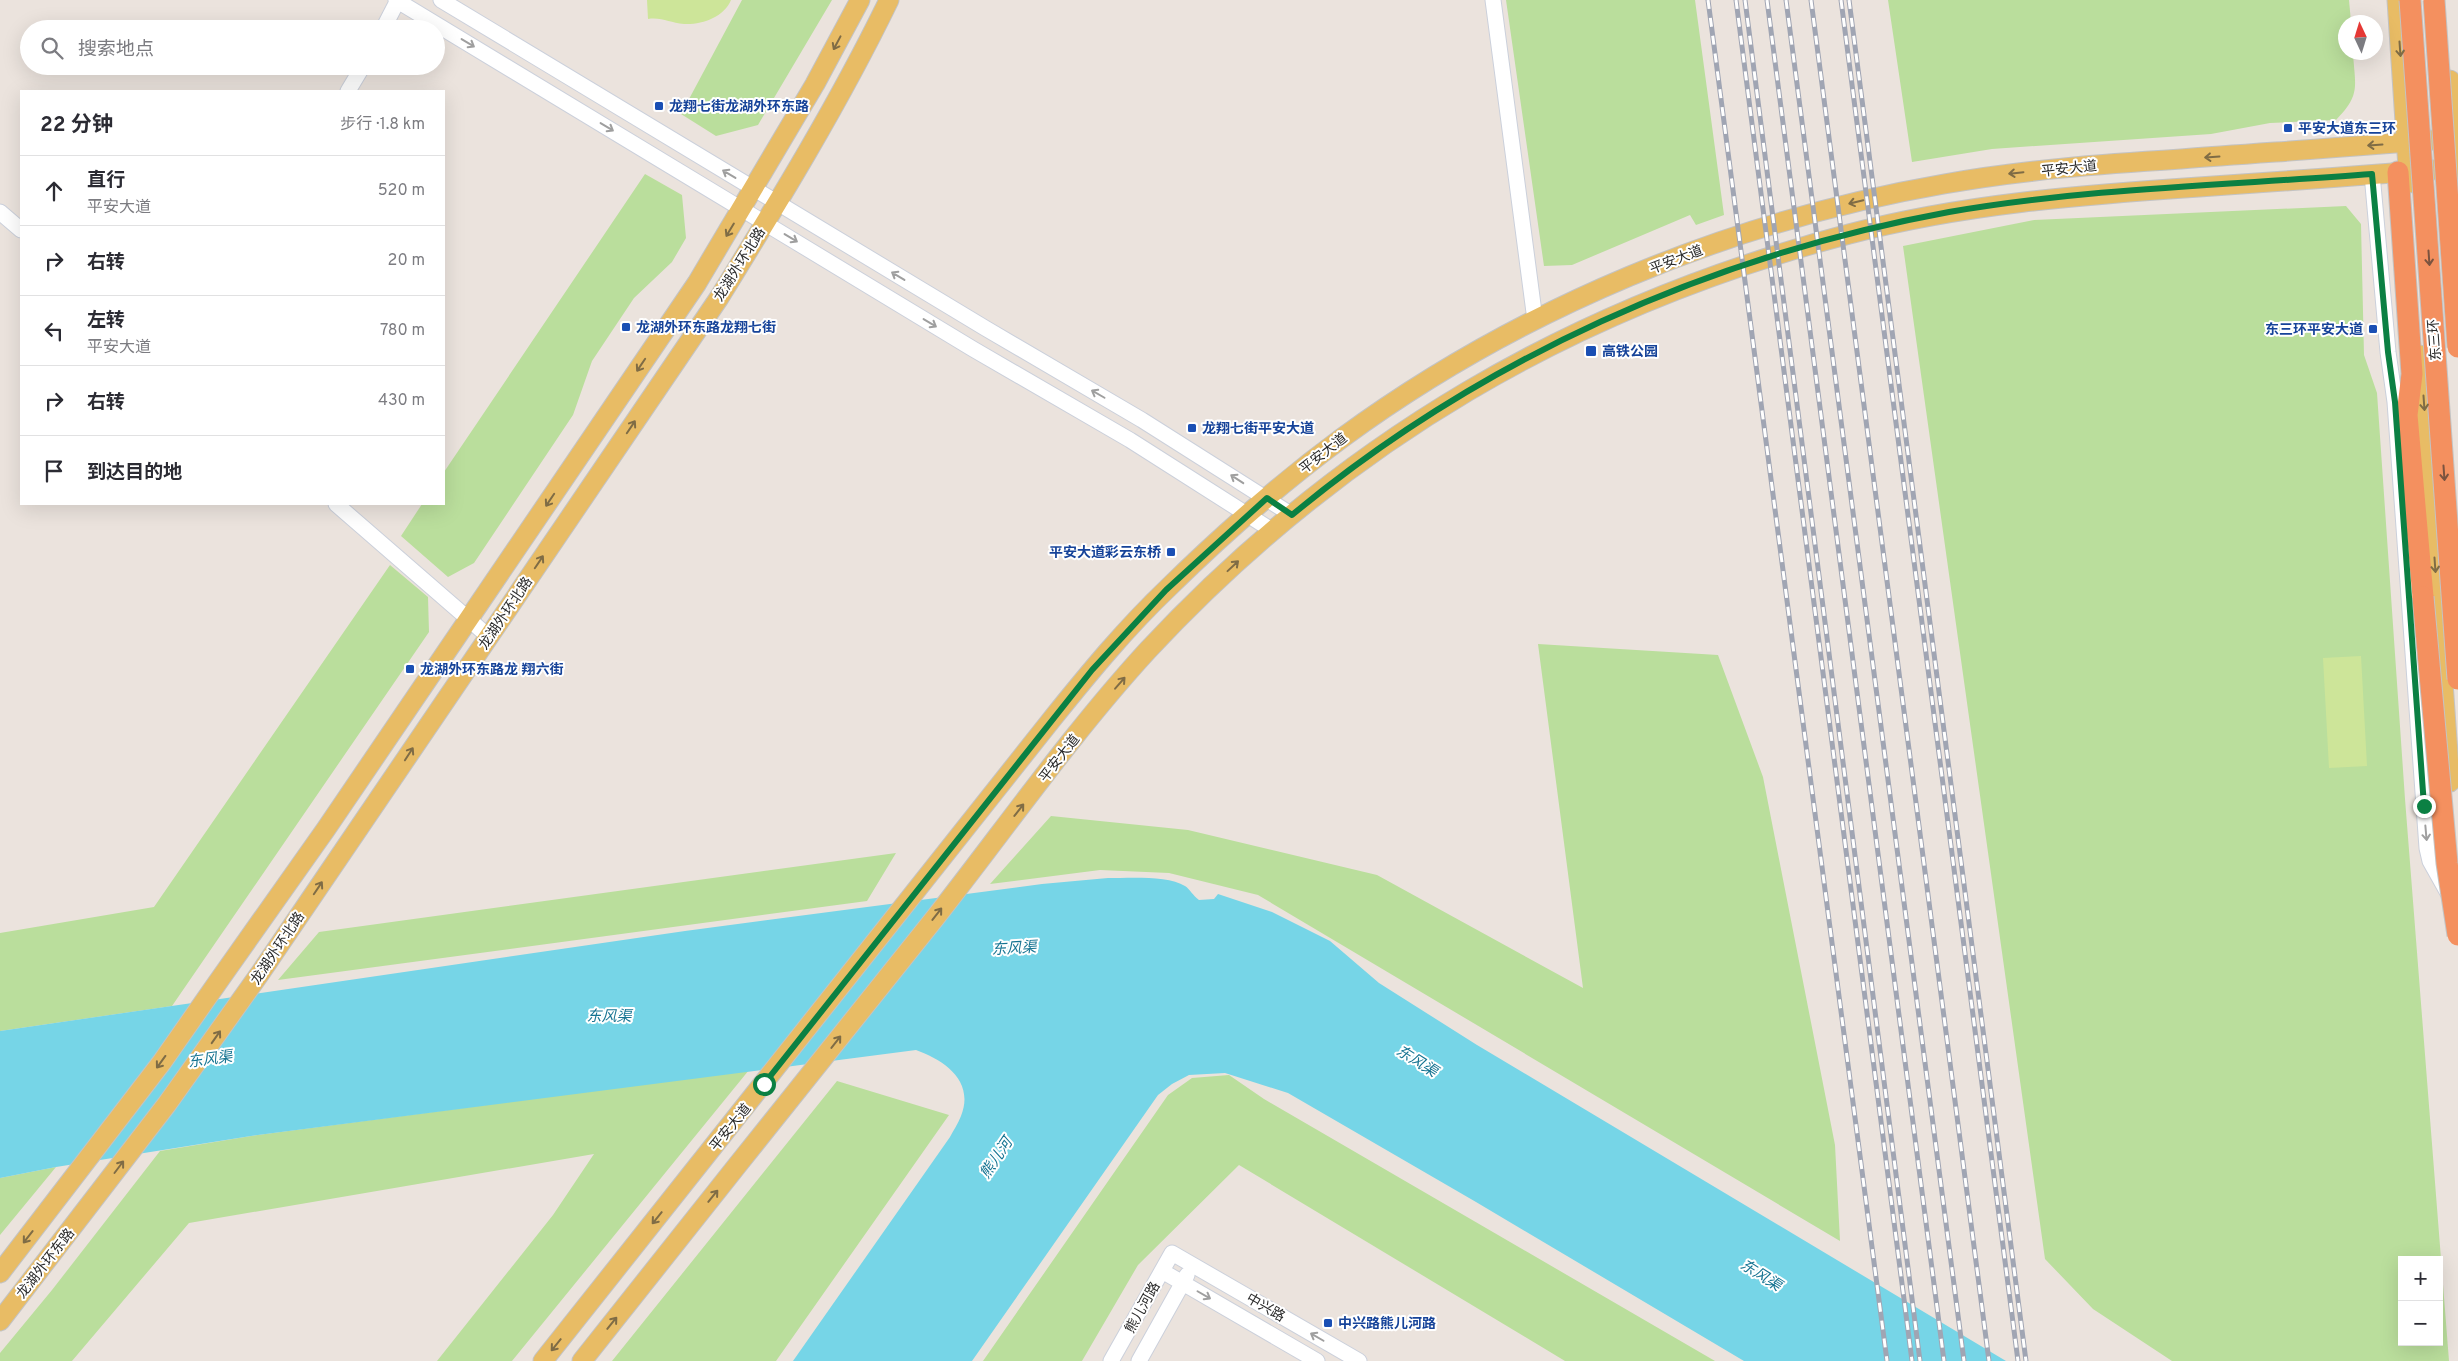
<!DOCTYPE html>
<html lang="zh">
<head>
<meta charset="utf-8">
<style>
	body { margin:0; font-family:Overpass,"Noto Sans SC",sans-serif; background:#f2f2f3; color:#2b2b33 }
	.controls { position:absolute; right:15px; bottom:15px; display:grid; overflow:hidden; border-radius:0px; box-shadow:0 5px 20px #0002 }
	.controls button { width:45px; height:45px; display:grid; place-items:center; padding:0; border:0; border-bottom:1px solid #e1e1e2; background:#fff; color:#2b2b33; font:25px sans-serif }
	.compass { position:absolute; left:2338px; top:15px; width:45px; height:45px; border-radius:50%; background:#fff; box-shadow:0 5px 20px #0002; rotate:356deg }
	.stop { position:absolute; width:15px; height:15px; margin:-11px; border:4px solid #0b8043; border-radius:50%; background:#fff }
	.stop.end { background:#0b8043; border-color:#fff; box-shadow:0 1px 5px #0008 }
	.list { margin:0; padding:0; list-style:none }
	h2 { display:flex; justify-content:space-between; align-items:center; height:65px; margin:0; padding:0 20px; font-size:21px }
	h2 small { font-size:16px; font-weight:400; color:#7c7c81 }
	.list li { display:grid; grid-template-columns:32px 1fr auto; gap:15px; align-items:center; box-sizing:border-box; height:70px; padding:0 20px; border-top:1px solid #e1e1e2 }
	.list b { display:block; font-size:19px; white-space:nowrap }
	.list p { margin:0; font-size:16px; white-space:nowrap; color:#7c7c81 }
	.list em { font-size:16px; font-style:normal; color:#7c7c81 }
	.icon { flex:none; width:28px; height:28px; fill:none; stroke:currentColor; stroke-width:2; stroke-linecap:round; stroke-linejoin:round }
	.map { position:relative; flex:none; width:2458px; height:1361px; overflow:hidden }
	.search { position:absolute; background:#fff; box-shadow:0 5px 20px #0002; left:20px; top:20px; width:425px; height:55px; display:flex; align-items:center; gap:12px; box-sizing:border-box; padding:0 18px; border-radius:28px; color:#7c7c81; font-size:19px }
	.panel { position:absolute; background:#fff; box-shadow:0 5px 20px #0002; left:20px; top:90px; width:425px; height:415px; border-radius:0px }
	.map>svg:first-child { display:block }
	.green { fill:#bade9c; fill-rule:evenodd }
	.pitch { fill:#cde599 }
	.water { fill:#76d5e7 }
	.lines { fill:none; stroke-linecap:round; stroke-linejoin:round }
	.minor-casing { stroke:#cbd0db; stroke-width:17 }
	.major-casing { stroke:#c3c3c3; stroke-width:21 }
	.highway-casing { stroke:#c3c3c3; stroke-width:23 }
	.minor { stroke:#fff; stroke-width:15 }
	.major { stroke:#e8bc65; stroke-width:19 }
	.highway { stroke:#f4905f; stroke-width:21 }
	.rail-casing { stroke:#a0a5b3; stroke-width:5 }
	.rail { stroke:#fff; stroke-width:3; stroke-dasharray:9; stroke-linecap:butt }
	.highway-bridge-casing { stroke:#c3c3c3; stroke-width:23; stroke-linecap:butt }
	.highway-bridge { stroke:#f4905f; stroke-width:21 }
	.oneway { stroke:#9f9f9f }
	.oneway2 { stroke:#7f6c45 }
	.oneway3 { stroke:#7b533f }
	.route { stroke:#0b8043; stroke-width:6 }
	.transit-dot { fill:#1a4fb4; stroke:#fff; stroke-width:2 }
	.labels { text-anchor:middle; stroke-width:4; stroke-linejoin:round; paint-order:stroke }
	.transit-label { font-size:14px; font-weight:bold; fill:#164399; stroke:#fff; text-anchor:start }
	.street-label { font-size:14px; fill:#2a2a2a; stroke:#fff }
	.water-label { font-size:15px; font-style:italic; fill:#167492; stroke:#fff }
</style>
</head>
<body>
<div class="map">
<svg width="2458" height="1361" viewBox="0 0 2458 1361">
	<rect width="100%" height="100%" fill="#ebe3dd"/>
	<path class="green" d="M 742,0 L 832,0 L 758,125 L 716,136 L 681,114 Z
		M 1506,0 L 1695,0 L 1724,215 L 1696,225 L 1690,215 L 1572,265 L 1544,266 Z
		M 1888,0 L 2349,0 L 2351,22 L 2346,22 L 2346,52 L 2353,53 C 2355,86 2361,95 2336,120 L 2270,123 L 2211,134 L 1992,149 L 1912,162 Z
		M 645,174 L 682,195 L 686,238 L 672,262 L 634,298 L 592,361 L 573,415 L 474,563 L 448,577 L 401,536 L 422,504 L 444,504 L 444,472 Z
		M 2346,206 L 2361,224 L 2364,355 L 2377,393 L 2405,799 L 2449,1361 L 2172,1361 L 2093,1309 L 2045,1259 L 1903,246 L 2034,220 ZM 2402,1260 L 2439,1260 L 2439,1342 L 2402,1342 Z
		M 390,565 L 428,597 L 429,632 L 172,1006 L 0,1031 L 0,933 L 154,907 Z
		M 1538,644 L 1718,655 L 1763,777 L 1835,1145 L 1840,1241 L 1258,895 L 1169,873 L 1100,870 L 990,884 L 1051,816 L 1188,830 L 1377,875 L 1583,988 Z
		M 896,853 L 867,901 L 278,980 L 319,932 Z
		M 749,1070 L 512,1361 L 437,1361 L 553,1215 L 594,1154 L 189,1223 L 72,1361 L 0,1361 L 0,1353 L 52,1290 L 160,1151 L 251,1136 Z
		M 1229,1075 L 1264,1099 L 1715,1361 L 1565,1361 L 1239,1165 L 1138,1265 L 1082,1361 L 983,1361 L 1168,1095 L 1192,1078 Z
		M 837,1081 L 949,1115 L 776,1361 L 612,1361 Z
		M 56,1167 L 0,1235 L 0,1178 Z"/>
	<path class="pitch" d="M 647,0 L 731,0 C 724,17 702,25 684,24 C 670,23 662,17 648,19 Z
		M 2361,656 L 2367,766 L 2329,768 L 2323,658 Z"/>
	<path class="water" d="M 1108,878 C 1128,878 1168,875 1185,886 C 1190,889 1193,896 1199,900 L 1214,899 L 1218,894 L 1272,912 L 1330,941 L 1379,983 L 1477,1045 L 2006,1361 L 1744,1361 L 1476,1202 L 1288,1093 L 1225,1073 L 1189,1075 L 1172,1084 L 1158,1095 L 972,1361 L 793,1361 L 950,1137 C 953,1131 958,1124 961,1116 C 975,1081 944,1060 916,1050 L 251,1136 L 56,1167 L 0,1178 L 0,1031 L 685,931 L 1042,884 Z"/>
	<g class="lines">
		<defs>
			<path id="minor" d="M 396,0 L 973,349 L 1130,440 L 1273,531
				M 441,0 L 985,328 L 1142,420 L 1292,515
				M 1493,0 L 1535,320
				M 383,29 L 398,0
				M 348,91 L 363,66
				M 2372,174 L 2388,352 L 2395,402 L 2427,848 L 2430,861 L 2448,893
				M 0,212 L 21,230
				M 336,504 L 488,636
				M 1162,1271 L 1317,1361
				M 1111,1361 L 1172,1253 L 1359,1361
				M 1139,1361 L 1187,1275"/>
			<path id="major" d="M 2397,0 L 2409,183
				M 2450,80 L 2458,186
				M 2420,355 L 2450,782
				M 0,1273 L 162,1062 L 220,979 L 326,829 L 697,283 L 815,84 L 860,0
				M 0,1321 L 167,1104 L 261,972 L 719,298 C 779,201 839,103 889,0
				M 543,1361 L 1052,719 C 1089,673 1126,628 1168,588 C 1223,534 1281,483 1342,438 C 1518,309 1730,221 1944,184 C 2022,170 2102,164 2181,159 C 2273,152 2366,146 2458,138
				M 582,1361 C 699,1213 817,1065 935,918 C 1005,829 1071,734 1148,650 C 1343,441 1573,307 1849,234 C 1963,204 2081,195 2199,187 C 2285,181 2372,175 2458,168"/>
			<path id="highway" d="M 2398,172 L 2412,374 L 2407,415 L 2423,597"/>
		</defs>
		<use href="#minor" class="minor-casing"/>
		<use href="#major" class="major-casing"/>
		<use href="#highway" class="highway-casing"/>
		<use href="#minor" class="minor"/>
		<use href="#major" class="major"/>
		<use href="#highway" class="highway"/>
		<defs>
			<path id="rail" d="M 1708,0 L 1887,1361
				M 1736,0 L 1912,1361
				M 1745,0 L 1920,1361
				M 1767,0 L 1944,1361
				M 1786,0 L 1964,1361
				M 1811,0 L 1989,1361
				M 1841,0 L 2018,1361
				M 1849,0 L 2026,1361"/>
		</defs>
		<use href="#rail" class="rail-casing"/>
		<use href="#rail" class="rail"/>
		<defs>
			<path id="highway-bridge" d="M 2410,0 L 2458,679
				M 2434,0 L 2458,347
				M 2423,597 L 2447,863 L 2458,935"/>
		</defs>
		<use href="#highway-bridge" class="highway-bridge-casing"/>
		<use href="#highway-bridge" class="highway-bridge"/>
	</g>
	<defs><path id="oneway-shaft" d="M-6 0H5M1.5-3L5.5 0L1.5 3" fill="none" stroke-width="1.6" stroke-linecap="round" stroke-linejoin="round" transform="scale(1.25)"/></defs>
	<g class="oneway">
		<use href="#oneway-shaft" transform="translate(468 43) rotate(31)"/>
		<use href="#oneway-shaft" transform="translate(607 127) rotate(31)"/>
		<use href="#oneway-shaft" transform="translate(729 174) rotate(-149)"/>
		<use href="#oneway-shaft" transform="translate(791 238) rotate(31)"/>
		<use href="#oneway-shaft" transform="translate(898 276) rotate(-149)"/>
		<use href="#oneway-shaft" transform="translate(930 323) rotate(31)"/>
		<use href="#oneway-shaft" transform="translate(1098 394) rotate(-150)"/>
		<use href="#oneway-shaft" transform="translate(1237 479) rotate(-147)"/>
		<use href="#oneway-shaft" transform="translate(2426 833) rotate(85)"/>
		<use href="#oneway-shaft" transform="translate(1204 1295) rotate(30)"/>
		<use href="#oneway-shaft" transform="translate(1317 1337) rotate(-150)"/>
	</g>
	<g class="oneway2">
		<use href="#oneway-shaft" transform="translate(837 43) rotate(118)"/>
		<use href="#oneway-shaft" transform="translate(2400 49) rotate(86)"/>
		<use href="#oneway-shaft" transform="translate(2375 145) rotate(176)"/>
		<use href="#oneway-shaft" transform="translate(2212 157) rotate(176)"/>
		<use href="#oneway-shaft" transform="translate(2016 173) rotate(174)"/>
		<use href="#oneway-shaft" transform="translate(1856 202) rotate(167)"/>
		<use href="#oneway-shaft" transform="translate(730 230) rotate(121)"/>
		<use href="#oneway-shaft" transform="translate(641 365) rotate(124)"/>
		<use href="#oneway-shaft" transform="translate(2424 403) rotate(86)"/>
		<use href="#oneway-shaft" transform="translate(631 427) rotate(-56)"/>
		<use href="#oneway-shaft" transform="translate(550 500) rotate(124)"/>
		<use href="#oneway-shaft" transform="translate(539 562) rotate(-56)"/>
		<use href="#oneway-shaft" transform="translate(2435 565) rotate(86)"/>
		<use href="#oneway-shaft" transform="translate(1233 566) rotate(-43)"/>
		<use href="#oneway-shaft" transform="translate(1120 683) rotate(-49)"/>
		<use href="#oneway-shaft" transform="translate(409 754) rotate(-57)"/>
		<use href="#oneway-shaft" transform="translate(1019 810) rotate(-52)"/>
		<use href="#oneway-shaft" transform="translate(318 888) rotate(-56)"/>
		<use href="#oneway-shaft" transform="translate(937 914) rotate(-52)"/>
		<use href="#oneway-shaft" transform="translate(216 1037) rotate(-55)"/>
		<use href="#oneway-shaft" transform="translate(836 1042) rotate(-52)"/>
		<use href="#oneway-shaft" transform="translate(161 1062) rotate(126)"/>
		<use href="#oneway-shaft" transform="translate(119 1167) rotate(-53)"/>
		<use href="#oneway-shaft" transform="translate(713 1196) rotate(-51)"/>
		<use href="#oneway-shaft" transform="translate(657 1218) rotate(129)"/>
		<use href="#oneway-shaft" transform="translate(28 1237) rotate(128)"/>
		<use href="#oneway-shaft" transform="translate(612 1323) rotate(-51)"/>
		<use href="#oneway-shaft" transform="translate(556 1345) rotate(129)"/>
	</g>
	<g class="oneway3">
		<use href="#oneway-shaft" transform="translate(2429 258) rotate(86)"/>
		<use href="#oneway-shaft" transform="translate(2444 473) rotate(86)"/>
	</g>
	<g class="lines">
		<path class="route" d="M 764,1084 L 1092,670 L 1166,590 L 1267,498 L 1292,515 C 1480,359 1709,256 1949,212 C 2088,188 2231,185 2372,174 L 2388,352 L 2395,402 L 2424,806"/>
	</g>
	<g class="transit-dot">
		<rect x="654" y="101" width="10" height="10" rx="2.5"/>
		<rect x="2283" y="123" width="10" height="10" rx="2.5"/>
		<rect x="621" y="322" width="10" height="10" rx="2.5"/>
		<rect x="2368" y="324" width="10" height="10" rx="2.5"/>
		<rect x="1585" y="345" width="12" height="12" rx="2.5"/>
		<rect x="1187" y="423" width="10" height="10" rx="2.5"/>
		<rect x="1166" y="547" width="10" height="10" rx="2.5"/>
		<rect x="405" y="664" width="10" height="10" rx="2.5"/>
		<rect x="1323" y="1318" width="10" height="10" rx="2.5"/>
	</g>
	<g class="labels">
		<g class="transit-label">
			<text x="669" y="111">龙翔七街龙湖外环东路</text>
			<text x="2298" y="133">平安大道东三环</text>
			<text x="636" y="332">龙湖外环东路龙翔七街</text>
			<text x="2363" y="334" text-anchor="end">东三环平安大道</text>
			<text x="1602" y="356">高铁公园</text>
			<text x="1202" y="433">龙翔七街平安大道</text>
			<text x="1161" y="557" text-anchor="end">平安大道彩云东桥</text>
			<text x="420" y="674">龙湖外环东路龙 翔六街</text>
			<text x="1338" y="1328">中兴路熊儿河路</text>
		</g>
		<g class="street-label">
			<text transform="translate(2069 168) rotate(-6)" y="5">平安大道</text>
			<text transform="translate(1676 259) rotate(-21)" y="5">平安大道</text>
			<text transform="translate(739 264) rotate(-58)" y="5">龙湖外环北路</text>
			<text transform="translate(2434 340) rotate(-94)" y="5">东三环</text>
			<text transform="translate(1323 453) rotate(-38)" y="5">平安大道</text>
			<text transform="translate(505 613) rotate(-56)" y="5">龙湖外环北路</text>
			<text transform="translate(1059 758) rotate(-52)" y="5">平安大道</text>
			<text transform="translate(277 948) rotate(-56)" y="5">龙湖外环北路</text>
			<text transform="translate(730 1127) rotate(-51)" y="5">平安大道</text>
			<text transform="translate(45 1263) rotate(-52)" y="5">龙湖外环东路</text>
			<text transform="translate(1142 1307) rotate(-61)" y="5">熊儿河路</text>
			<text transform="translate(1266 1307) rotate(30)" y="5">中兴路</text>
		</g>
		<g class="water-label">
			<text transform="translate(1014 948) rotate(-3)" y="5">东风渠</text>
			<text x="609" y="1021">东风渠</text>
			<text transform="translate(210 1059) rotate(-8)" y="5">东风渠</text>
			<text transform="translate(1417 1061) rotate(32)" y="5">东风渠</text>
			<text transform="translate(996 1158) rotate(-56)" y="5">熊儿河</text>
			<text transform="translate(1761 1275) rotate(32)" y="5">东风渠</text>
		</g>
	</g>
</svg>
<div class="controls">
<button>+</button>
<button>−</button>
</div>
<svg class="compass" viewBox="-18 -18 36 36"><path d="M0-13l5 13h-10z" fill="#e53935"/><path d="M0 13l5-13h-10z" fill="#7c7c81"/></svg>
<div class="stop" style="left:764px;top:1084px"></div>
<div class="stop end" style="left:2424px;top:806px"></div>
<div class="search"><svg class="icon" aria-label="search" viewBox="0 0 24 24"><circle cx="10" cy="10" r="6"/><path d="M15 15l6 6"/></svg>搜索地点</div>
<section class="panel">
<h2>22 分钟<small>步行 · 1.8 km</small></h2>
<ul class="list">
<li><svg class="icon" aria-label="ahead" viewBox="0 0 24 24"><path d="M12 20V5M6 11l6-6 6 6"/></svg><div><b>直行</b><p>平安大道</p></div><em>520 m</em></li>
<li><svg class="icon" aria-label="right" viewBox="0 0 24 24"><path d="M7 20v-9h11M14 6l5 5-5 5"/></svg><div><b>右转</b></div><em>20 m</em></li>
<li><svg class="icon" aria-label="left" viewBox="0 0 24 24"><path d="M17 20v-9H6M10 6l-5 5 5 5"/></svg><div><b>左转</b><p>平安大道</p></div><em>780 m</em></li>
<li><svg class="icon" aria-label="right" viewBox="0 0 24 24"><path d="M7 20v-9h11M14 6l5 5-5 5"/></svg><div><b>右转</b></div><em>430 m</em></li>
<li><svg class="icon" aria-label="arrive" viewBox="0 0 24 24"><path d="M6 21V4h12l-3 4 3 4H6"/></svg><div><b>到达目的地</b></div></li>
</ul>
</section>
</div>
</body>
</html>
